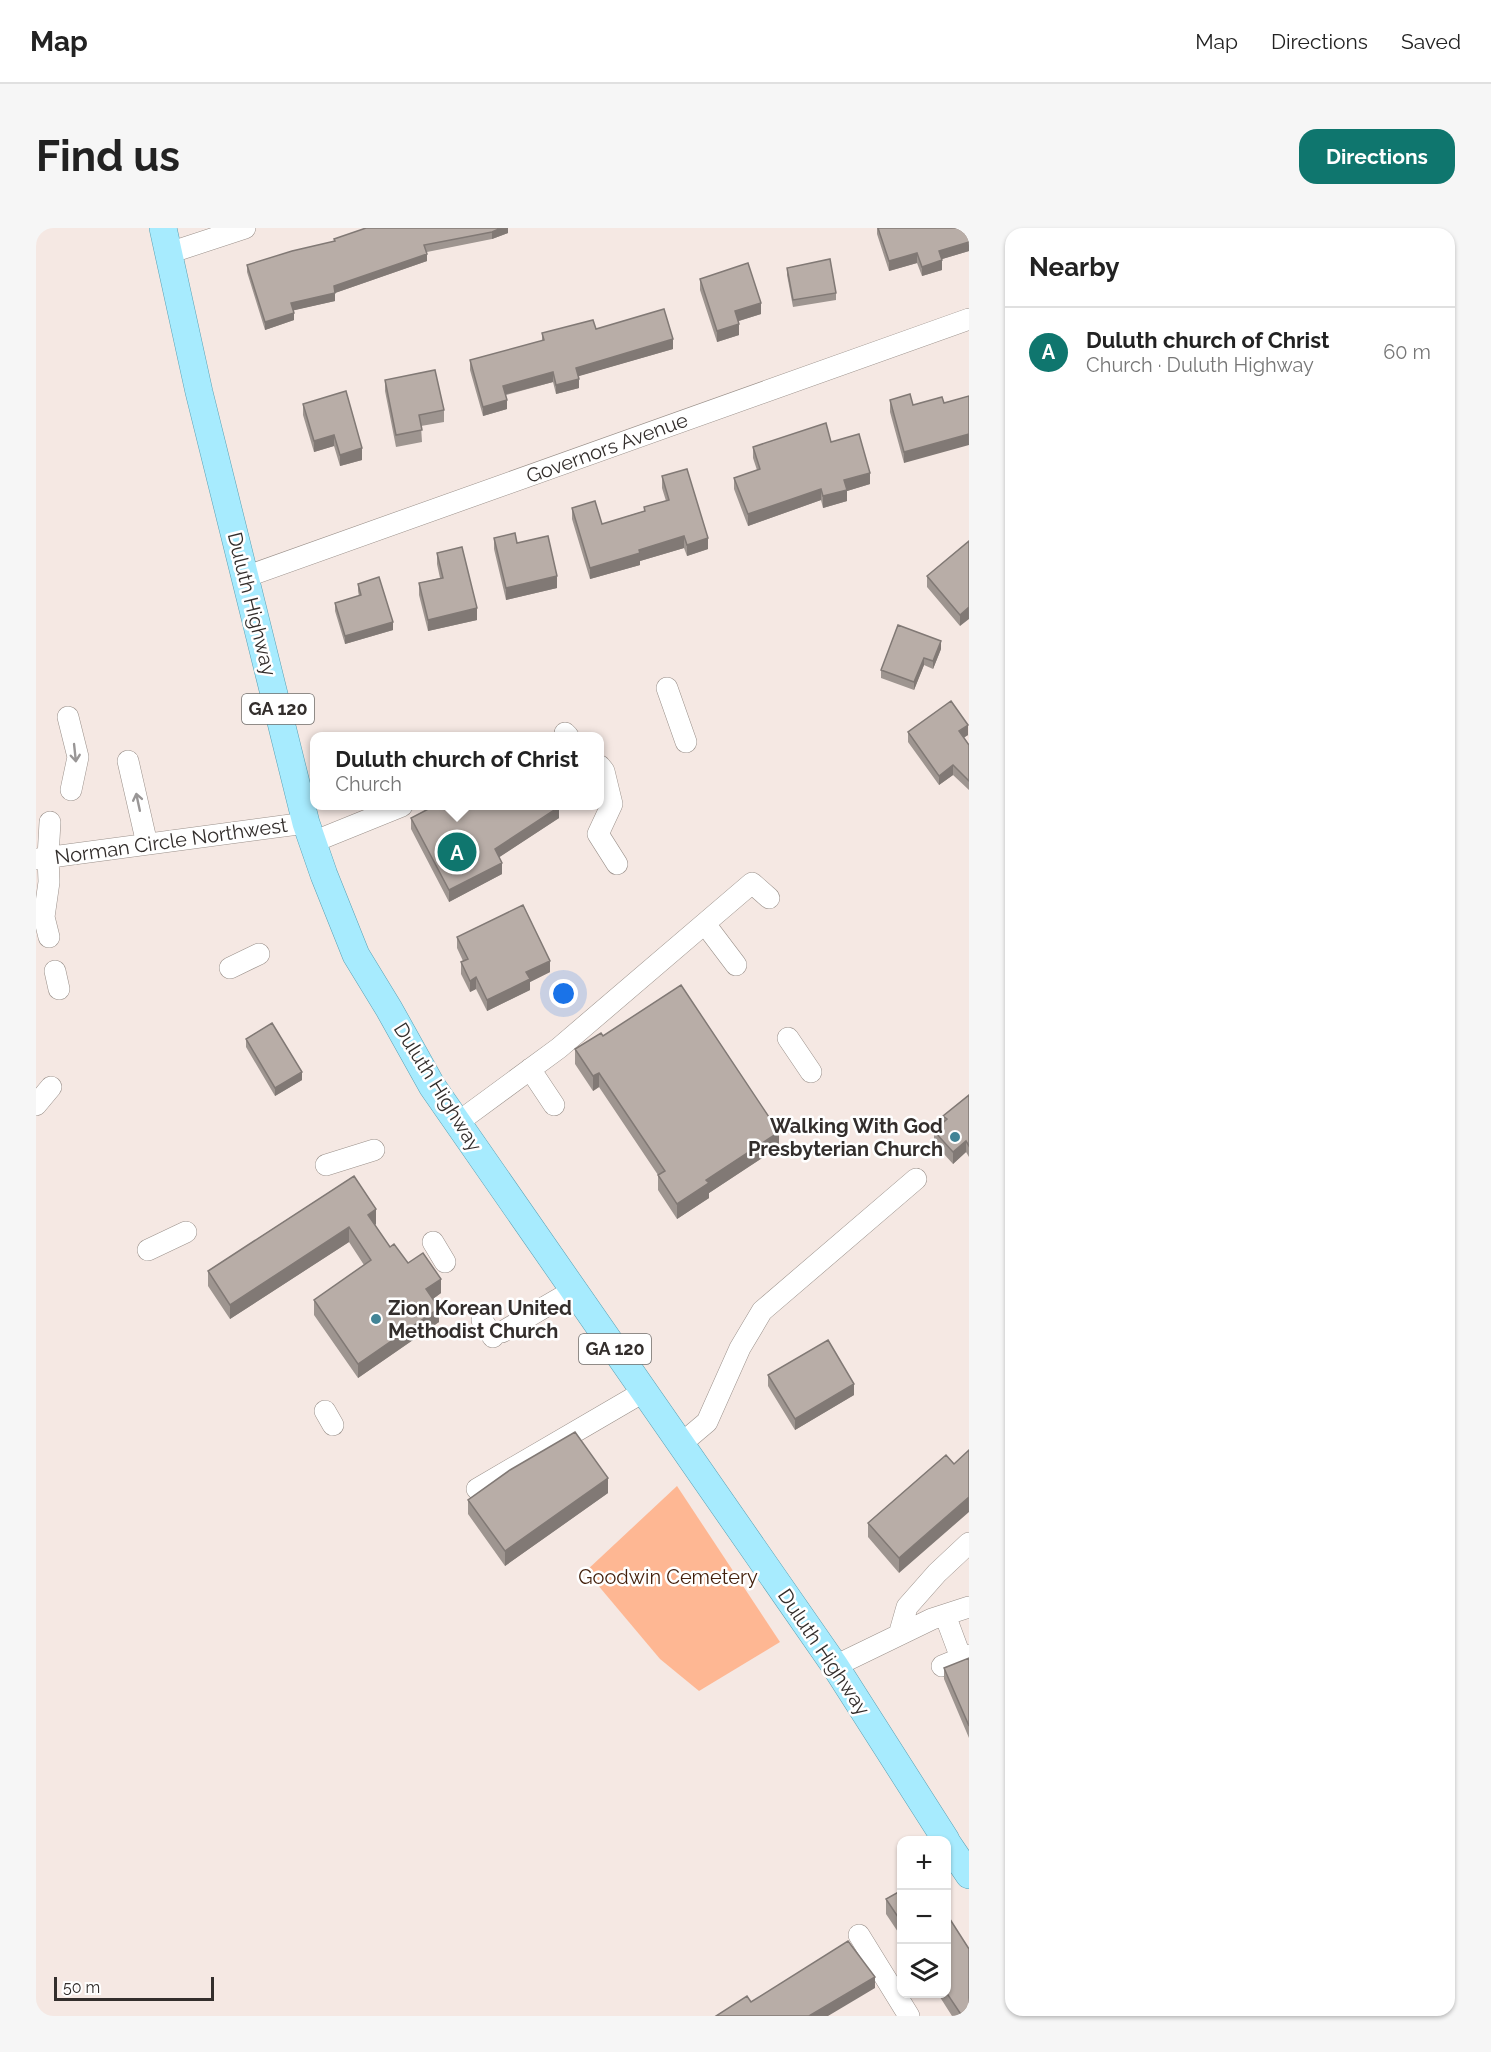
<!DOCTYPE html>
<html lang="en">
<head>
<meta charset="utf-8">
<style>
	body { margin:0; font-family:Raleway,sans-serif; background:#f6f6f6; color:#222 }
	.controls { position:absolute; right:18px; bottom:18px; display:grid; overflow:hidden; border-radius:12px; box-shadow:0 2px 4px #0004 }
	.controls button { width:54px; height:54px; display:grid; place-items:center; padding:0; border:0; border-bottom:2px solid #e0e0e0; background:#fff; color:#222; font:30px sans-serif }
	.scale { position:absolute; left:18px; bottom:15px; width:160px; box-sizing:border-box; padding-left:6px; border:3px solid #332e2c; border-top:0; font-size:16px; line-height:21px; white-space:nowrap; color:#332e2c; -webkit-text-stroke:4px #fff; paint-order:stroke }
	.you { position:absolute; left:528px; top:766px; width:21px; height:21px; margin:-15px; border:4px solid #fff; border-radius:50%; background:#1a73e8; box-shadow:0 0 0 9px #1a73e833 }
	.badge { display:grid; place-items:center; width:39px; height:39px; border-radius:50%; background:#0f766e; color:#fff; font-size:20px; font-weight:700 }
	.pin { position:absolute; translate:-50% -50%; border:3px solid #fff; box-shadow:0 2px 6px #0006 }
	.popup { position:absolute; left:274px; top:504px; width:294px; height:78px; box-sizing:border-box; display:grid; place-content:center; border-radius:12px; background:#fff; filter:drop-shadow(0 2px 4px #0005); font-size:20px; white-space:nowrap; color:#767676 }
	.popup b { font-size:22px; color:#222 }
	.popup::after { content:''; position:absolute; left:50%; top:100%; margin-left:-12px; border:12px solid transparent; border-top-color:#fff }
	.list { margin:0; padding:0; list-style:none }
	h2 { display:flex; justify-content:space-between; align-items:center; height:78px; margin:0; padding:0 24px; font-size:26px }
	h2 small { font-size:20px; font-weight:400; color:#767676 }
	.list li { display:grid; grid-template-columns:39px 1fr auto; gap:18px; align-items:center; box-sizing:border-box; height:90px; padding:0 24px; border-top:2px solid #e0e0e0 }
	.list b { display:block; font-size:22px; white-space:nowrap }
	.list p { margin:0; font-size:20px; white-space:nowrap; color:#767676 }
	.list em { font-size:20px; font-style:normal; color:#767676 }
	.icon { flex:none; width:33px; height:33px; fill:none; stroke:currentColor; stroke-width:2; stroke-linecap:round; stroke-linejoin:round }
	.map { position:relative; flex:none; width:933px; height:1788px; overflow:hidden; border-radius:18px }
	header { display:flex; align-items:center; gap:36px; box-sizing:border-box; height:84px; padding:0 30px; background:#fff; border-bottom:2px solid #e0e0e0 }
	header strong { font-size:28px }
	nav { display:flex; gap:33px; margin-inline-start:auto; font-size:21px }
	.intro { display:flex; align-items:center; justify-content:space-between; box-sizing:border-box; height:144px; padding:0 36px }
	h1 { margin:0; font-size:42px }
	.button { padding:15px 27px; border-radius:18px; background:#0f766e; color:#fff; font-size:21px; font-weight:700 }
	main { display:flex; gap:36px; padding:0 36px }
	aside { flex:1; background:#fff; border-radius:18px; box-shadow:0 2px 4px #0004 }
	.map>svg:first-child { display:block }
	.green { fill:#feb793 }
	.lines { fill:none; stroke-linecap:round; stroke-linejoin:round }
	.minor-casing { stroke:#9a908a; stroke-width:22 }
	.major-casing { stroke:#58a0b4; stroke-width:28 }
	.minor { stroke:#fff; stroke-width:21 }
	.major { stroke:#a7ebfe; stroke-width:27 }
	.wall { fill:#9e9590 }
	.shaded-wall { fill:#817975 }
	.building { fill:#b8ada7; stroke:#817975; stroke-width:1.5 }
	.oneway { stroke:#999696 }
	.poi-dot { fill:#428496; stroke:#fff; stroke-width:2 }
	.labels { text-anchor:middle; stroke-width:5; stroke-linejoin:round; paint-order:stroke }
	.shield { fill:#fff; stroke:#706d6b; stroke-width:1.5 }
	.shield-label { font-size:18px; font-weight:bold; fill:#332e2c }
	.street-label { font-size:20px; fill:#332e2c; stroke:#fff }
	.poi-label { font-size:20px; font-weight:bold; fill:#332e2c; stroke:#fff; text-anchor:end }
	.park-label { font-size:20px; fill:#431f0b; stroke:#fff }
</style>
</head>
<body>
<header>
<strong>Map</strong>
<nav><a>Map</a><a>Directions</a><a>Saved</a></nav>
</header>
<div class="intro"><h1>Find us</h1><a class="button">Directions</a></div>
<main>
<div class="map">
<svg width="933" height="1788" viewBox="0 0 933 1788">
	<rect width="100%" height="100%" fill="#f5e8e3"/>
	<path class="green" d="M 641,1258 L 744,1414 L 663,1463 L 624,1431 L 550,1343 Z"/>
	<g class="lines">
		<defs>
			<path id="minor" d="M 133,25 L 209,0
				M 209,349 L 933,91
				M 631,460 L 650,514
				M 32,489 L 42,529 L 35,562
				M 529,505 L 532,508
				M 92,533 L 111,616
				M 564,538 L 568,543 L 576,576 L 562,606 L 581,636
				M 277,614 L 366,578
				M 0,631 L 270,595
				M 669,696 L 700,737
				M 13,709 L 8,689 L 13,654 L 12,629 L 14,594
				M 194,740 L 223,726
				M 19,743 L 23,761
				M 752,810 L 775,844
				M 494,841 L 518,877
				M 0,877 L 15,859
				M 421,895 L 523,820 L 716,655 L 733,670
				M 290,937 L 338,922
				M 397,1014 L 409,1034
				M 112,1022 L 150,1004
				M 446,1092 L 457,1109
				M 466,1104 L 538,1062
				M 289,1183 L 297,1197
				M 645,1216 L 671,1194 L 704,1120 L 726,1083 L 880,951
				M 441,1261 L 609,1163
				M 909,1387 L 925,1430
				M 863,1407 L 871,1379 L 901,1345 L 933,1315
				M 799,1438 L 896,1391 L 933,1379
				M 906,1438 L 933,1427
				M 823,1707 L 873,1788"/>
			<path id="major" d="M 127,0 L 163,164 L 270,595 L 288,647 L 320,727 L 353,781 L 396,858 L 799,1438 L 910,1612
				M 910,1613 L 933,1647"/>
		</defs>
		<use href="#minor" class="minor-casing"/>
		<use href="#major" class="major-casing"/>
		<use href="#minor" class="minor"/>
		<use href="#major" class="major"/>
	</g>
	<path class="wall" d="M 472,0 L 472,5 L 456,11 L 391,24 L 391,33 L 299,65 L 299,73 L 258,82 L 258,92 L 229,102 L 211,44 L 211,37 L 298,14 L 298,11 Z
		M 841,0 L 933,0 L 933,23 L 906,31 L 906,42 L 886,48 L 881,35 L 853,43 L 841,6 Z
		M 751,40 L 800,65 L 800,72 L 757,79 L 751,47 Z
		M 664,51 L 725,86 L 703,93 L 703,107 L 681,114 L 664,62 Z
		M 560,101 L 637,121 L 542,148 L 543,160 L 520,166 L 517,154 L 470,167 L 471,181 L 447,188 L 434,142 L 434,132 L 506,113 L 506,105 Z
		M 349,152 L 408,182 L 408,194 L 385,198 L 386,214 L 360,219 L 349,163 Z
		M 854,172 L 877,177 L 908,175 L 868,235 L 854,184 Z
		M 267,176 L 326,232 L 304,238 L 298,218 L 278,224 L 267,187 Z
		M 795,214 L 834,256 L 811,263 L 811,273 L 787,280 L 785,272 L 712,298 L 698,261 L 698,250 L 721,242 L 717,230 L 717,219 Z
		M 626,248 L 672,321 L 651,328 L 648,320 L 604,333 L 604,337 L 554,351 L 536,291 L 536,280 L 566,296 L 608,283 L 608,279 L 630,273 L 626,260 Z
		M 458,310 L 481,315 L 521,360 L 470,372 L 458,321 Z
		M 933,313 L 924,398 L 891,359 L 891,348 Z
		M 401,325 L 441,392 L 392,403 L 383,367 L 383,355 L 404,350 L 401,336 Z
		M 322,356 L 357,402 L 309,416 L 299,383 L 299,375 L 323,368 L 322,363 Z
		M 905,421 L 897,441 L 888,437 L 878,462 L 845,450 L 845,442 Z
		M 872,504 L 932,507 L 928,509 L 933,517 L 933,562 L 917,547 L 903,557 L 872,514 Z
		M 375,590 L 523,590 L 463,629 L 466,646 L 413,674 L 375,601 Z
		M 421,709 L 514,744 L 494,754 L 494,762 L 451,783 L 440,761 L 434,764 L 425,746 L 425,734 L 427,733 L 421,720 Z
		M 567,808 L 743,919 L 673,965 L 673,970 L 641,991 L 622,962 L 622,947 L 563,859 L 557,863 L 539,836 L 539,821 Z
		M 210,811 L 266,852 L 239,868 L 210,819 Z
		M 933,867 L 933,929 L 930,924 L 917,936 L 898,915 L 898,903 L 907,895 L 907,888 Z
		M 318,948 L 340,996 L 339,997 L 354,1019 L 405,1065 L 397,1071 L 403,1094 L 322,1150 L 278,1087 L 278,1072 L 328,1037 L 313,1014 L 194,1091 L 172,1058 L 172,1043 Z
		M 732,1147 L 818,1167 L 759,1202 L 732,1158 Z
		M 910,1227 L 863,1345 L 832,1309 L 832,1295 Z
		M 572,1265 L 469,1338 L 432,1286 L 432,1272 Z
		M 933,1430 L 933,1510 L 908,1451 L 908,1440 Z
		M 866,1662 L 866,1710 L 850,1686 L 850,1671 Z
		M 910,1685 L 933,1788 L 916,1788 L 902,1766 L 910,1766 Z"/>
	<path class="shaded-wall" d="M 465,0 L 472,0 L 472,5 L 456,11 L 456,4 Z
		M 933,14 L 933,23 L 903,32 L 903,23 Z
		M 881,25 L 881,35 L 853,43 L 853,33 Z
		M 391,26 L 391,33 L 299,65 L 299,73 L 255,83 L 255,75 L 298,58 Z
		M 906,32 L 906,42 L 886,48 L 886,39 Z
		M 725,75 L 725,86 L 699,94 L 699,83 Z
		M 258,85 L 258,92 L 229,102 L 229,94 Z
		M 703,96 L 703,107 L 681,114 L 681,103 Z
		M 637,111 L 637,121 L 540,149 L 540,140 Z
		M 517,144 L 517,154 L 467,167 L 467,158 Z
		M 543,151 L 543,160 L 520,166 L 520,157 Z
		M 471,172 L 471,181 L 447,188 L 447,179 Z
		M 933,206 L 933,217 L 868,235 L 868,224 Z
		M 298,207 L 298,218 L 278,224 L 278,213 Z
		M 326,220 L 326,232 L 304,238 L 304,227 Z
		M 834,245 L 834,256 L 811,263 L 811,273 L 787,280 L 787,268 L 808,252 Z
		M 785,261 L 785,272 L 712,298 L 712,286 Z
		M 648,308 L 648,320 L 604,333 L 604,337 L 554,351 L 554,340 L 603,322 Z
		M 672,310 L 672,321 L 651,328 L 651,317 Z
		M 521,348 L 521,360 L 470,372 L 470,360 Z
		M 933,379 L 933,391 L 924,398 L 924,387 Z
		M 441,380 L 441,392 L 392,403 L 392,392 Z
		M 357,394 L 357,402 L 309,416 L 309,408 Z
		M 905,413 L 905,421 L 897,441 L 897,433 Z
		M 888,430 L 888,437 L 878,462 L 878,454 Z
		M 932,497 L 932,507 L 923,513 L 923,503 Z
		M 917,537 L 917,547 L 903,557 L 903,548 Z
		M 523,579 L 523,590 L 459,632 L 459,621 Z
		M 466,635 L 466,646 L 413,674 L 413,662 Z
		M 514,733 L 514,744 L 494,754 L 494,762 L 451,783 L 451,772 L 490,744 Z
		M 440,749 L 440,761 L 434,764 L 434,753 Z
		M 266,844 L 266,852 L 239,868 L 239,860 Z
		M 563,845 L 563,859 L 557,863 L 557,848 Z
		M 743,904 L 743,919 L 673,965 L 673,970 L 641,991 L 641,976 L 670,952 Z
		M 930,913 L 930,924 L 917,936 L 917,924 Z
		M 340,981 L 340,996 L 332,1002 L 332,987 Z
		M 313,999 L 313,1014 L 194,1091 L 194,1077 Z
		M 405,1051 L 405,1065 L 390,1076 L 390,1061 Z
		M 403,1080 L 403,1094 L 322,1150 L 322,1136 Z
		M 818,1156 L 818,1167 L 759,1202 L 759,1191 Z
		M 572,1250 L 572,1265 L 469,1338 L 469,1323 Z
		M 933,1269 L 933,1284 L 863,1345 L 863,1330 Z
		M 839,1749 L 839,1760 L 792,1788 L 773,1788 Z"/>
	<path class="building" d="M 330,0 L 465,0 L 456,4 L 388,17 L 391,26 L 298,58 L 299,65 L 255,75 L 258,85 L 229,94 L 211,37 L 256,23 L 299,13 L 298,11 Z
		M 842,0 L 933,0 L 933,14 L 903,23 L 906,32 L 886,39 L 881,25 L 853,33 Z
		M 794,31 L 800,65 L 757,72 L 751,40 Z
		M 712,35 L 725,75 L 699,83 L 703,96 L 681,103 L 664,51 Z
		M 628,81 L 637,111 L 540,140 L 543,151 L 520,157 L 517,144 L 467,158 L 471,172 L 447,179 L 434,132 L 508,112 L 506,105 L 557,92 L 560,101 Z
		M 399,142 L 408,182 L 383,187 L 386,202 L 360,207 L 349,152 Z
		M 310,163 L 326,220 L 304,227 L 298,207 L 278,213 L 267,176 Z
		M 874,166 L 877,177 L 906,169 L 908,175 L 933,168 L 933,206 L 868,224 L 854,172 Z
		M 790,195 L 795,214 L 823,206 L 834,245 L 808,252 L 811,262 L 787,268 L 785,261 L 712,286 L 698,250 L 724,241 L 717,219 Z
		M 651,241 L 672,310 L 651,317 L 648,308 L 603,322 L 604,325 L 554,340 L 536,280 L 559,273 L 566,296 L 609,283 L 608,279 L 633,272 L 626,248 Z
		M 479,305 L 481,315 L 512,308 L 521,348 L 470,360 L 458,310 Z
		M 933,313 L 933,379 L 924,387 L 891,348 Z
		M 426,319 L 441,380 L 392,392 L 383,355 L 407,350 L 401,325 Z
		M 343,349 L 357,394 L 309,408 L 299,375 L 325,367 L 322,356 Z
		M 862,397 L 905,413 L 897,433 L 888,430 L 878,454 L 845,442 Z
		M 915,473 L 932,497 L 923,503 L 933,517 L 933,553 L 917,537 L 903,548 L 872,504 Z
		M 398,578 L 522,578 L 523,579 L 459,621 L 466,635 L 413,662 L 375,590 Z
		M 487,677 L 514,733 L 490,744 L 494,751 L 451,772 L 440,749 L 434,753 L 425,734 L 432,731 L 421,709 Z
		M 645,757 L 743,904 L 670,952 L 673,955 L 641,976 L 622,947 L 629,943 L 563,845 L 557,848 L 539,821 L 565,805 L 567,808 Z
		M 236,795 L 266,844 L 239,860 L 210,811 Z
		M 933,867 L 933,918 L 930,913 L 917,924 L 898,903 L 911,891 L 907,888 Z
		M 318,948 L 340,981 L 332,987 L 354,1019 L 358,1016 L 372,1035 L 387,1025 L 405,1051 L 390,1061 L 403,1080 L 322,1136 L 278,1072 L 335,1032 L 313,999 L 194,1077 L 172,1043 Z
		M 792,1112 L 818,1156 L 759,1191 L 732,1147 Z
		M 539,1204 L 572,1250 L 469,1323 L 432,1272 L 474,1242 Z
		M 933,1222 L 933,1269 L 863,1330 L 832,1295 L 910,1227 L 918,1236 Z
		M 933,1430 L 933,1498 L 908,1440 Z
		M 866,1662 L 866,1695 L 850,1671 Z
		M 910,1685 L 933,1721 L 933,1788 L 926,1788 L 910,1764 Z
		M 812,1713 L 839,1749 L 773,1788 L 680,1788 L 711,1768 L 715,1774 Z"/>
	<defs><path id="oneway-shaft" d="M-6 0H5M1.5-3L5.5 0L1.5 3" fill="none" stroke-width="1.6" stroke-linecap="round" stroke-linejoin="round" transform="scale(1.5)"/></defs>
	<g class="oneway">
		<use href="#oneway-shaft" transform="translate(39 525) rotate(84)"/>
		<use href="#oneway-shaft" transform="translate(102 574) rotate(-102)"/>
	</g>
	<g class="poi-dot">
		<circle cx="919" cy="909" r="6"/>
		<circle cx="340" cy="1091" r="6"/>
	</g>
	<g class="labels">
		<g class="shield">
			<rect x="206" y="466" width="72" height="30" rx="4.5"/>
			<rect x="543" y="1106" width="72" height="30" rx="4.5"/>
		</g>
		<g class="shield-label">
			<text x="242" y="487">GA 120</text>
			<text x="579" y="1127">GA 120</text>
		</g>
		<g class="street-label">
			<text transform="translate(571 220) rotate(-20)" y="7">Governors Avenue</text>
			<text transform="translate(216 376) rotate(76)" y="7">Duluth Highway</text>
			<text transform="translate(135 613) rotate(-8)" y="7">Norman Circle Northwest</text>
			<text transform="translate(402 859) rotate(58)" y="7">Duluth Highway</text>
			<text transform="translate(788 1424) rotate(56)" y="7">Duluth Highway</text>
		</g>
		<g class="poi-label">
			<text x="907" y="905">Walking With God<tspan x="907" dy="23">Presbyterian Church</tspan></text>
			<text x="352" y="1087" text-anchor="start">Zion Korean United<tspan x="352" dy="23">Methodist Church</tspan></text>
		</g>
		<g class="park-label">
			<text x="632" y="1356">Goodwin Cemetery</text>
		</g>
	</g>
</svg>
<div class="controls">
<button>+</button>
<button>−</button>
<button><svg class="icon" aria-label="layers" viewBox="0 0 24 24"><path d="M12 4l9 5-9 5-9-5zM3 14l9 5 9-5"/></svg></button>
</div>
<div class="scale">50 m</div>
<div class="you"></div>
<div class="pin badge" style="left:421px;top:624px">A</div>
<div class="popup"><b>Duluth church of Christ</b>Church</div>
</div>
<aside>
<h2>Nearby<small></small></h2>
<ul class="list">
<li><span class="badge">A</span><div><b>Duluth church of Christ</b><p>Church · Duluth Highway</p></div><em>60 m</em></li>
</ul>
</aside>
</main>
</body>
</html>
